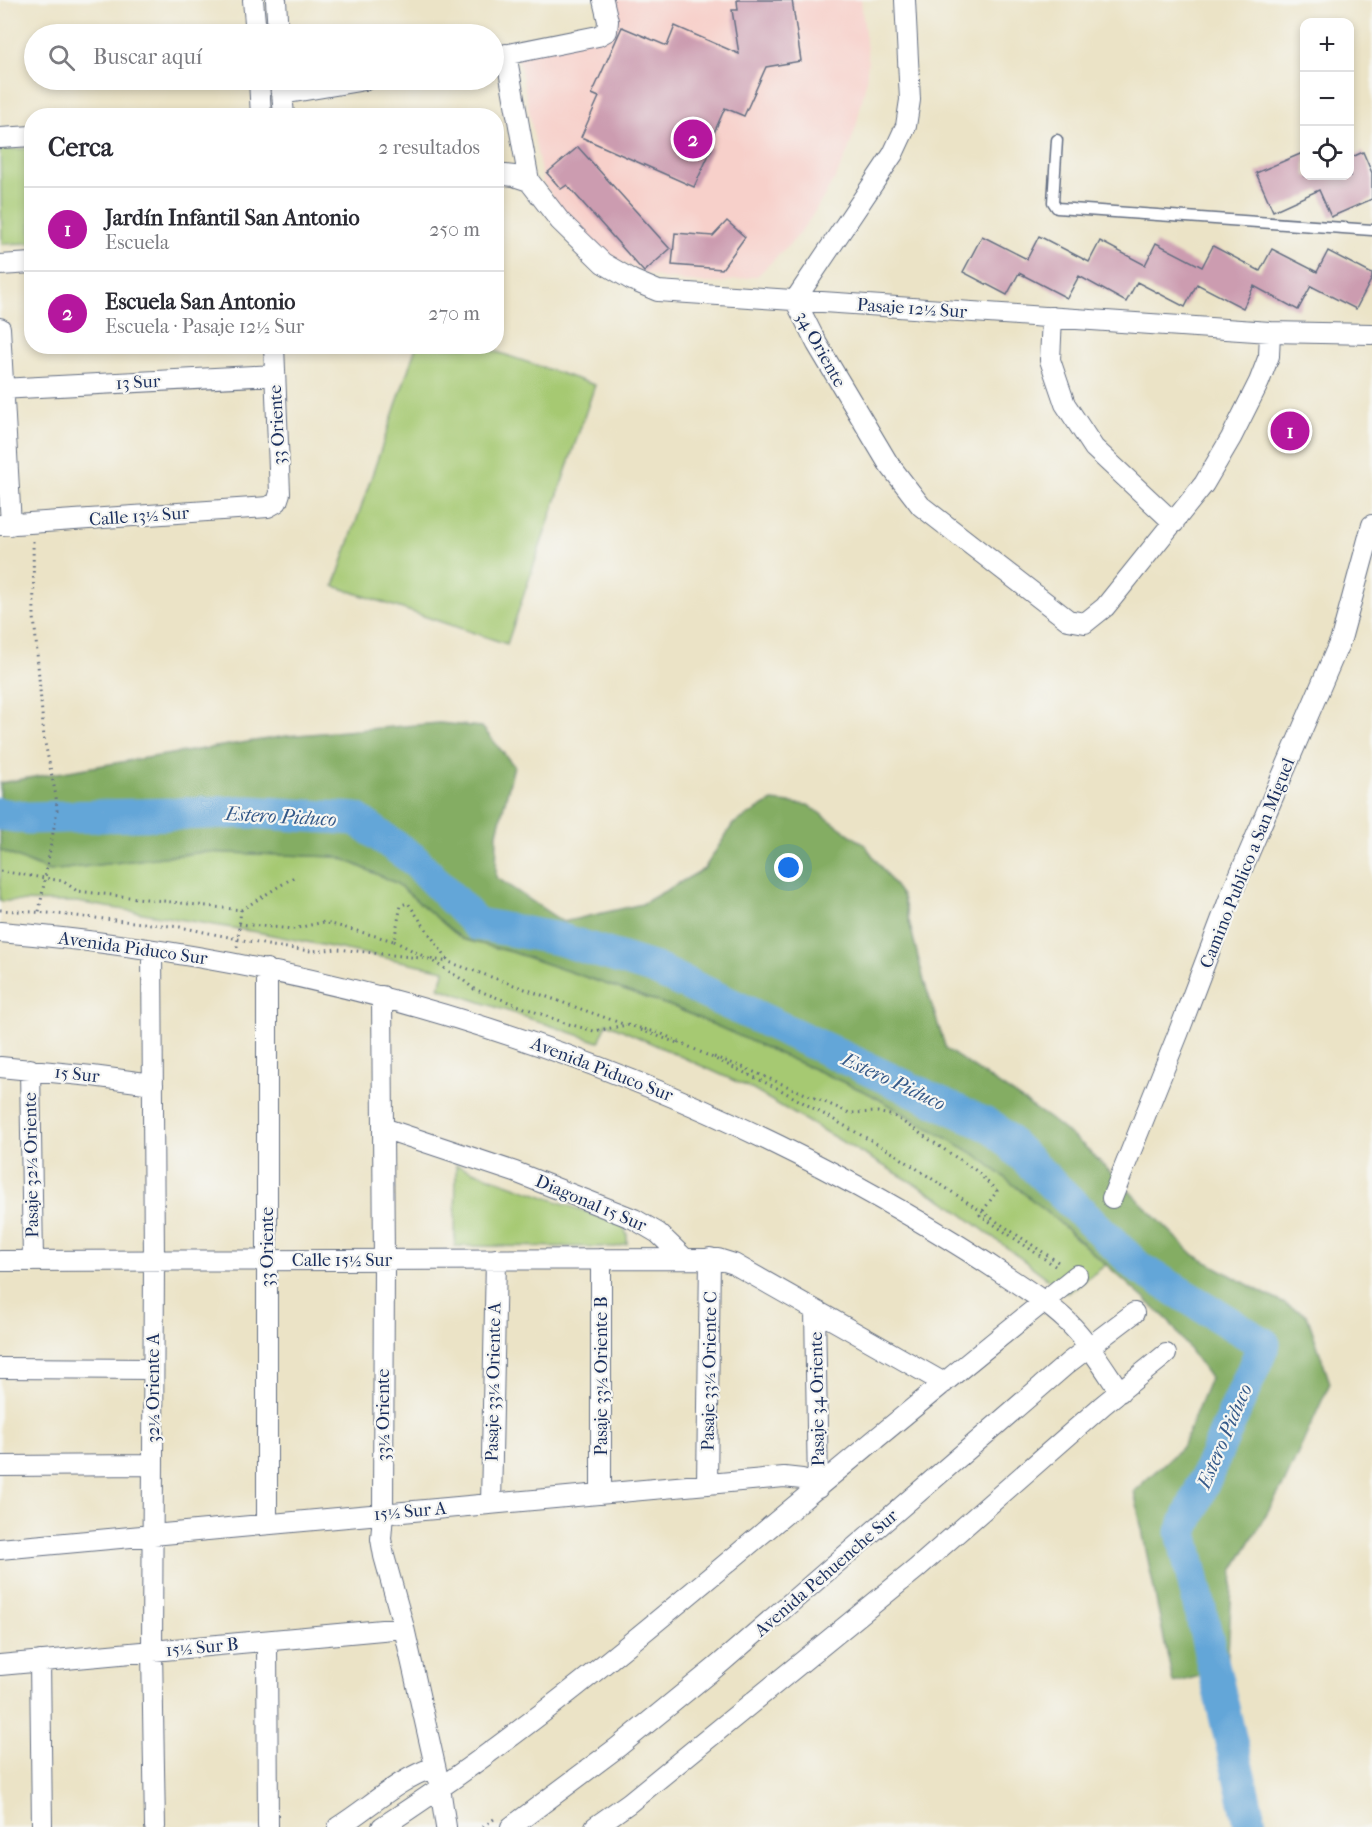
<!DOCTYPE html>
<html lang="es">
<head>
<meta charset="utf-8">
<style>
	body { margin:0; font-family:"IM FELL French Canon",serif; background:#f2f2f3; color:#2b2b33 }
	.controls { position:absolute; right:18px; top:18px; display:grid; overflow:hidden; border-radius:12px; box-shadow:0 3px 9px #0003 }
	.controls button { width:54px; height:54px; display:grid; place-items:center; padding:0; border:0; border-bottom:2px solid #e1e1e2; background:#fff; color:#2b2b33; font:30px sans-serif }
	.you { position:absolute; left:789px; top:868px; width:21px; height:21px; margin:-15px; border:4px solid #fff; border-radius:50%; background:#1a73e8; box-shadow:0 0 0 9px #1a73e833 }
	.badge { display:grid; place-items:center; width:39px; height:39px; border-radius:50%; background:#b5179e; color:#fff; font-size:20px; font-weight:700 }
	.pin { position:absolute; translate:-50% -50%; border:3px solid #fff; box-shadow:0 2px 6px #0006 }
	.list { margin:0; padding:0; list-style:none }
	h2 { display:flex; justify-content:space-between; align-items:center; height:78px; margin:0; padding:0 24px; font-size:26px }
	h2 small { font-size:20px; font-weight:400; color:#7c7c81 }
	.list li { display:grid; grid-template-columns:39px 1fr auto; gap:18px; align-items:center; box-sizing:border-box; height:84px; padding:0 24px; border-top:2px solid #e1e1e2 }
	.list b { display:block; font-size:22px; white-space:nowrap }
	.list p { margin:0; font-size:20px; white-space:nowrap; color:#7c7c81 }
	.list em { font-size:20px; font-style:normal; color:#7c7c81 }
	.icon { flex:none; width:33px; height:33px; fill:none; stroke:currentColor; stroke-width:2; stroke-linecap:round; stroke-linejoin:round }
	.map { position:relative; flex:none; width:1372px; height:1827px; overflow:hidden }
	.search { position:absolute; background:#fff; box-shadow:0 3px 9px #0003; left:24px; top:24px; width:480px; height:66px; display:flex; align-items:center; gap:15px; box-sizing:border-box; padding:0 21px; border-radius:33px; color:#7c7c81; font-size:22px }
	.panel { position:absolute; background:#fff; box-shadow:0 3px 9px #0003; left:24px; top:108px; width:480px; height:246px; border-radius:24px }
	.map>svg:first-child { display:block }
	.built { fill:#f7d0ca }
	.green { fill:#a6c972; stroke:#607c68; stroke-width:1.5 }
	.forest { fill:#84ad64; stroke:#506e61; stroke-width:1.5 }
	.lines { fill:none; stroke-linecap:round; stroke-linejoin:round }
	.river { stroke:#63a6d8; stroke-width:33 }
	.building { fill:#cc9cb0 }
	.lane-casing { stroke:#646e82; stroke-width:13 }
	.street-casing { stroke:#646e82; stroke-width:22 }
	.path { stroke:#646e82; stroke-width:3; stroke-dasharray:1.5 4.5; stroke-linecap:butt }
	.lane { stroke:#fff; stroke-width:10 }
	.street { stroke:#fff; stroke-width:20 }
	.labels { text-anchor:middle; stroke-width:4.5; stroke-linejoin:round; paint-order:stroke }
	.street-label { font-size:18px; fill:#1b2f5e; stroke:#f6f6f2 }
	.water-label { font-size:20px; font-style:italic; fill:#345989; stroke:#f6f6f2 }
</style>
</head>
<body>
<div class="map">
<svg width="1372" height="1827" viewBox="0 0 1372 1827">
	<rect width="100%" height="100%" fill="#f6f6f2"/>
	<filter id="ink" filterUnits="userSpaceOnUse"><feTurbulence type="fractalNoise" baseFrequency=".0167" numOctaves="2"/><feDisplacementMap in="SourceGraphic" scale="12" xChannelSelector="R" yChannelSelector="G"/><feConvolveMatrix kernelMatrix="1 2 1 2 8 2 1 2 1" color-interpolation-filters="sRGB"/></filter>
	<filter id="wash" filterUnits="userSpaceOnUse"><feTurbulence type="fractalNoise" baseFrequency=".008" numOctaves="4" result="noise"/><feDisplacementMap in="SourceGraphic" scale="24" xChannelSelector="R" yChannelSelector="G"/><feGaussianBlur stdDeviation="1.35" result="paint"/><feColorMatrix in="noise" values="0 0 0 0 0 0 0 0 0 0 0 0 0 0 0 0 0 1.4 0 .05"/><feComposite in="paint" operator="in"/></filter>
	<g filter="url(#wash)">
		<rect width="100%" height="100%" fill="#ebe3c6"/>
		<path class="built" d="M 616,0 L 861,0 L 868,59 L 866,82 L 856,127 L 848,151 L 837,175 L 810,219 L 794,240 L 757,276 L 718,283 L 699,283 L 661,278 L 642,272 L 607,255 L 577,231 L 543,183 L 518,55 L 617,20 Z"/>
		<path class="green" d="M 31,148 L 31,243 L 2,244 L 0,150 Z
			M 416,347 L 482,347 L 595,385 L 507,644 L 334,586 Z
			M 0,850 L 49,871 L 203,852 L 339,857 L 396,883 L 462,939 L 512,952 L 676,1008 L 870,1094 L 978,1156 L 1053,1217 L 1106,1265 L 1067,1293 L 946,1202 L 748,1087 L 607,1023 L 599,1042 L 439,988 L 445,970 L 262,933 L 77,902 L 0,901 Z
			M 456,1165 L 623,1225 L 627,1235 L 627,1244 L 616,1247 L 455,1246 Z"/>
		<path class="forest" d="M 439,723 L 482,727 L 514,766 L 497,833 L 496,877 L 563,922 L 642,904 L 704,869 L 733,824 L 772,801 L 808,805 L 865,845 L 903,897 L 924,981 L 946,1049 L 1049,1118 L 1083,1145 L 1194,1255 L 1263,1293 L 1307,1315 L 1330,1383 L 1285,1482 L 1233,1571 L 1227,1669 L 1173,1683 L 1134,1491 L 1182,1447 L 1210,1378 L 1169,1321 L 1053,1217 L 978,1156 L 870,1094 L 676,1008 L 512,952 L 462,939 L 396,883 L 339,857 L 203,852 L 49,871 L 0,850 L 0,783 L 133,760 L 286,736 Z"/>
		<g class="lines">
			<path class="river" d="M 0,814 L 27,818 L 249,812 L 356,819 L 413,859 L 477,924 L 559,939 L 655,969 L 994,1128 L 1138,1267 L 1264,1344 L 1182,1532 L 1251,1827"/>
		</g>
		<g id="blocks">
			<path class="building" d="M 737,0 L 792,0 L 801,61 L 766,67 L 744,116 L 725,108 L 708,146 L 712,148 L 694,187 L 581,137 L 599,97 L 592,94 L 622,27 L 667,46 L 675,26 L 739,54 L 732,10 L 738,10 Z
				M 578,147 L 670,249 L 644,272 L 567,185 L 561,189 L 547,173 Z
				M 1305,152 L 1305,176 L 1350,176 L 1350,158 L 1363,152 L 1372,173 L 1372,199 L 1331,217 L 1319,190 L 1273,211 L 1256,173 Z
				M 727,221 L 745,237 L 722,269 L 672,265 L 675,233 L 713,236 Z
				M 982,236 L 1027,259 L 1039,236 L 1089,262 L 1100,241 L 1145,265 L 1156,243 L 1202,267 L 1213,246 L 1260,271 L 1272,249 L 1317,272 L 1328,251 L 1372,274 L 1372,278 L 1356,309 L 1311,286 L 1298,310 L 1254,286 L 1243,308 L 1197,284 L 1185,307 L 1137,282 L 1126,302 L 1079,276 L 1067,298 L 1019,273 L 1007,295 L 963,272 Z"/>
		</g>
	</g>
	<g filter="url(#ink)">
		<use href="#blocks" fill-opacity="0" stroke="#646e82" stroke-width="1.5"/>
		<g class="lines">
			<defs>
				<path id="lane" d="M 1057,140 L 1053,202 L 1057,208 L 1372,230"/>
				<path id="street" d="M 253,0 L 256,34
					M 276,0 L 278,34
					M 905,0 L 910,100 L 906,126 L 893,154 L 795,300 L 817,344 L 888,463 L 921,506 L 1068,620 L 1085,623 L 1105,607 L 1204,484 L 1231,438 L 1259,382 L 1269,356 L 1270,332
					M 506,54 L 529,181
					M 494,57 L 598,36 L 607,31 L 608,21 L 603,0
					M 259,80 L 261,116
					M 281,80 L 284,116
					M 282,94 L 365,80
					M 0,138 L 32,136
					M 496,174 L 514,176 L 529,181 L 560,221 L 603,263 L 632,280 L 658,291 L 1270,332 L 1372,334
					M 0,265 L 32,263
					M 1052,317 L 1050,360 L 1065,404 L 1094,448 L 1174,523
					M 0,328 L 11,525
					M 0,389 L 275,375
					M 0,525 L 268,507 L 277,502 L 280,493 L 274,346
					M 0,932 C 303,957 592,1042 859,1187 C 908,1214 957,1243 1003,1274 C 1026,1289 1048,1303 1068,1322 C 1088,1342 1104,1368 1120,1392
					M 152,950 L 154,1261 L 152,1651 L 155,1827
					M 267,969 L 267,1524
					M 382,996 L 384,1260 L 383,1514 L 381,1539 L 384,1556 L 404,1628 L 440,1788 L 446,1827
					M 0,1067 L 92,1076 L 153,1084
					M 30,1069 L 33,1261
					M 383,1128 L 515,1172 L 634,1219 L 658,1233 L 684,1258
					M 1112,1198 L 1178,1034 L 1230,897 L 1341,639 L 1372,525
					M 0,1261 L 718,1259 L 734,1264 L 944,1383
					M 815,1310 L 818,1488
					M 0,1368 L 153,1369
					M 0,1466 L 153,1465
					M 707,1484 L 710,1258
					M 601,1494 L 601,1259
					M 491,1504 L 496,1259
					M 0,1549 L 784,1477 L 802,1479 L 818,1488
					M 267,1641 L 268,1827
					M 40,1661 L 42,1827
					M 0,1665 L 404,1628
					M 338,1827 C 370,1807 399,1778 435,1767
					M 382,1827 C 524,1735 653,1625 783,1516 C 880,1435 978,1354 1077,1275
					M 511,1827 L 618,1747 L 715,1668 L 1068,1363 L 1134,1313
					M 595,1827 L 629,1803 L 916,1569 L 1103,1405 L 1166,1354"/>
			</defs>
			<use href="#lane" class="lane-casing"/>
			<use href="#street" class="street-casing"/>
			<path class="path" d="M 33,541 L 34,616 L 44,738 L 56,796 L 57,810 L 39,912
				M 0,871 L 63,881 L 77,891 L 241,910 L 294,877
				M 0,910 L 48,913 L 180,927 L 272,946 L 311,951 L 338,949 L 429,959 L 463,980 L 474,989 L 565,1023 L 594,1031 L 627,1025 L 660,1033 L 779,1089 L 893,1153 L 1061,1264
				M 239,924 L 293,929 L 324,922 L 394,941 L 401,905 L 408,903 L 449,962 L 626,1025
				M 394,941 L 425,957
				M 237,947 L 241,910
				M 431,959 L 448,962
				M 641,1030 L 680,1044
				M 714,1057 L 740,1066 L 850,1113 L 877,1112 L 894,1116 L 975,1170 L 997,1191 L 980,1215 L 1058,1268
				M 483,1827 L 494,1819"/>
			<use href="#lane" class="lane"/>
			<use href="#street" class="street"/>
		</g>
	</g>
	<g class="labels">
		<g class="street-label">
			<text transform="translate(912 308) rotate(4)" y="6">Pasaje 12½ Sur</text>
			<text transform="translate(821 349) rotate(61)" y="6">34 Oriente</text>
			<text transform="translate(138 382) rotate(-3)" y="6">13 Sur</text>
			<text transform="translate(277 425) rotate(-93)" y="6">33 Oriente</text>
			<text transform="translate(139 516) rotate(-4)" y="6">Calle 13½ Sur</text>
			<text transform="translate(1247 863) rotate(-68)" y="6">Camino Publico a San Miguel</text>
			<text transform="translate(133 948) rotate(8)" y="6">Avenida Piduco Sur</text>
			<text transform="translate(602 1069) rotate(21)" y="6">Avenida Piduco Sur</text>
			<text transform="translate(77 1074) rotate(6)" y="6">15 Sur</text>
			<text transform="translate(31 1165) rotate(-91)" y="6">Pasaje 32½ Oriente</text>
			<text transform="translate(591 1203) rotate(23)" y="6">Diagonal 15 Sur</text>
			<text transform="translate(267 1247) rotate(-90)" y="6">33 Oriente</text>
			<text x="342" y="1266">Calle 15½ Sur</text>
			<text transform="translate(709 1371) rotate(-89)" y="6">Pasaje 33½ Oriente C</text>
			<text transform="translate(601 1376) rotate(-90)" y="6">Pasaje 33½ Oriente B</text>
			<text transform="translate(493 1382) rotate(-89)" y="6">Pasaje 33½ Oriente A</text>
			<text transform="translate(153 1388) rotate(-90)" y="6">32½ Oriente A</text>
			<text transform="translate(817 1399) rotate(-91)" y="6">Pasaje 34 Oriente</text>
			<text transform="translate(383 1415) rotate(-90)" y="6">33½ Oriente</text>
			<text transform="translate(410 1511) rotate(-5)" y="6">15½ Sur A</text>
			<text transform="translate(826 1573) rotate(-41)" y="6">Avenida Pehuenche Sur</text>
			<text transform="translate(202 1647) rotate(-5)" y="6">15½ Sur B</text>
		</g>
		<g class="water-label">
			<text transform="translate(281 816) rotate(3)" y="7">Estero Piduco</text>
			<text transform="translate(894 1081) rotate(25)" y="7">Estero Piduco</text>
			<text transform="translate(1224 1436) rotate(-67)" y="7">Estero Piduco</text>
		</g>
	</g>
</svg>
<div class="controls">
<button>+</button>
<button>−</button>
<button><svg class="icon" aria-label="locate" viewBox="0 0 24 24"><circle cx="12" cy="12" r="6"/><path d="M12 2v4M12 18v4M2 12h4M18 12h4"/></svg></button>
</div>
<div class="you"></div>
<div class="pin badge" style="left:1290px;top:431px">1</div>
<div class="pin badge" style="left:693px;top:139px">2</div>
<div class="search"><svg class="icon" aria-label="search" viewBox="0 0 24 24"><circle cx="10" cy="10" r="6"/><path d="M15 15l6 6"/></svg>Buscar aquí</div>
<section class="panel">
<h2>Cerca<small>2 resultados</small></h2>
<ul class="list">
<li><span class="badge">1</span><div><b>Jardín Infantil San Antonio</b><p>Escuela</p></div><em>250 m</em></li>
<li><span class="badge">2</span><div><b>Escuela San Antonio</b><p>Escuela · Pasaje 12½ Sur</p></div><em>270 m</em></li>
</ul>
</section>
</div>
</body>
</html>
